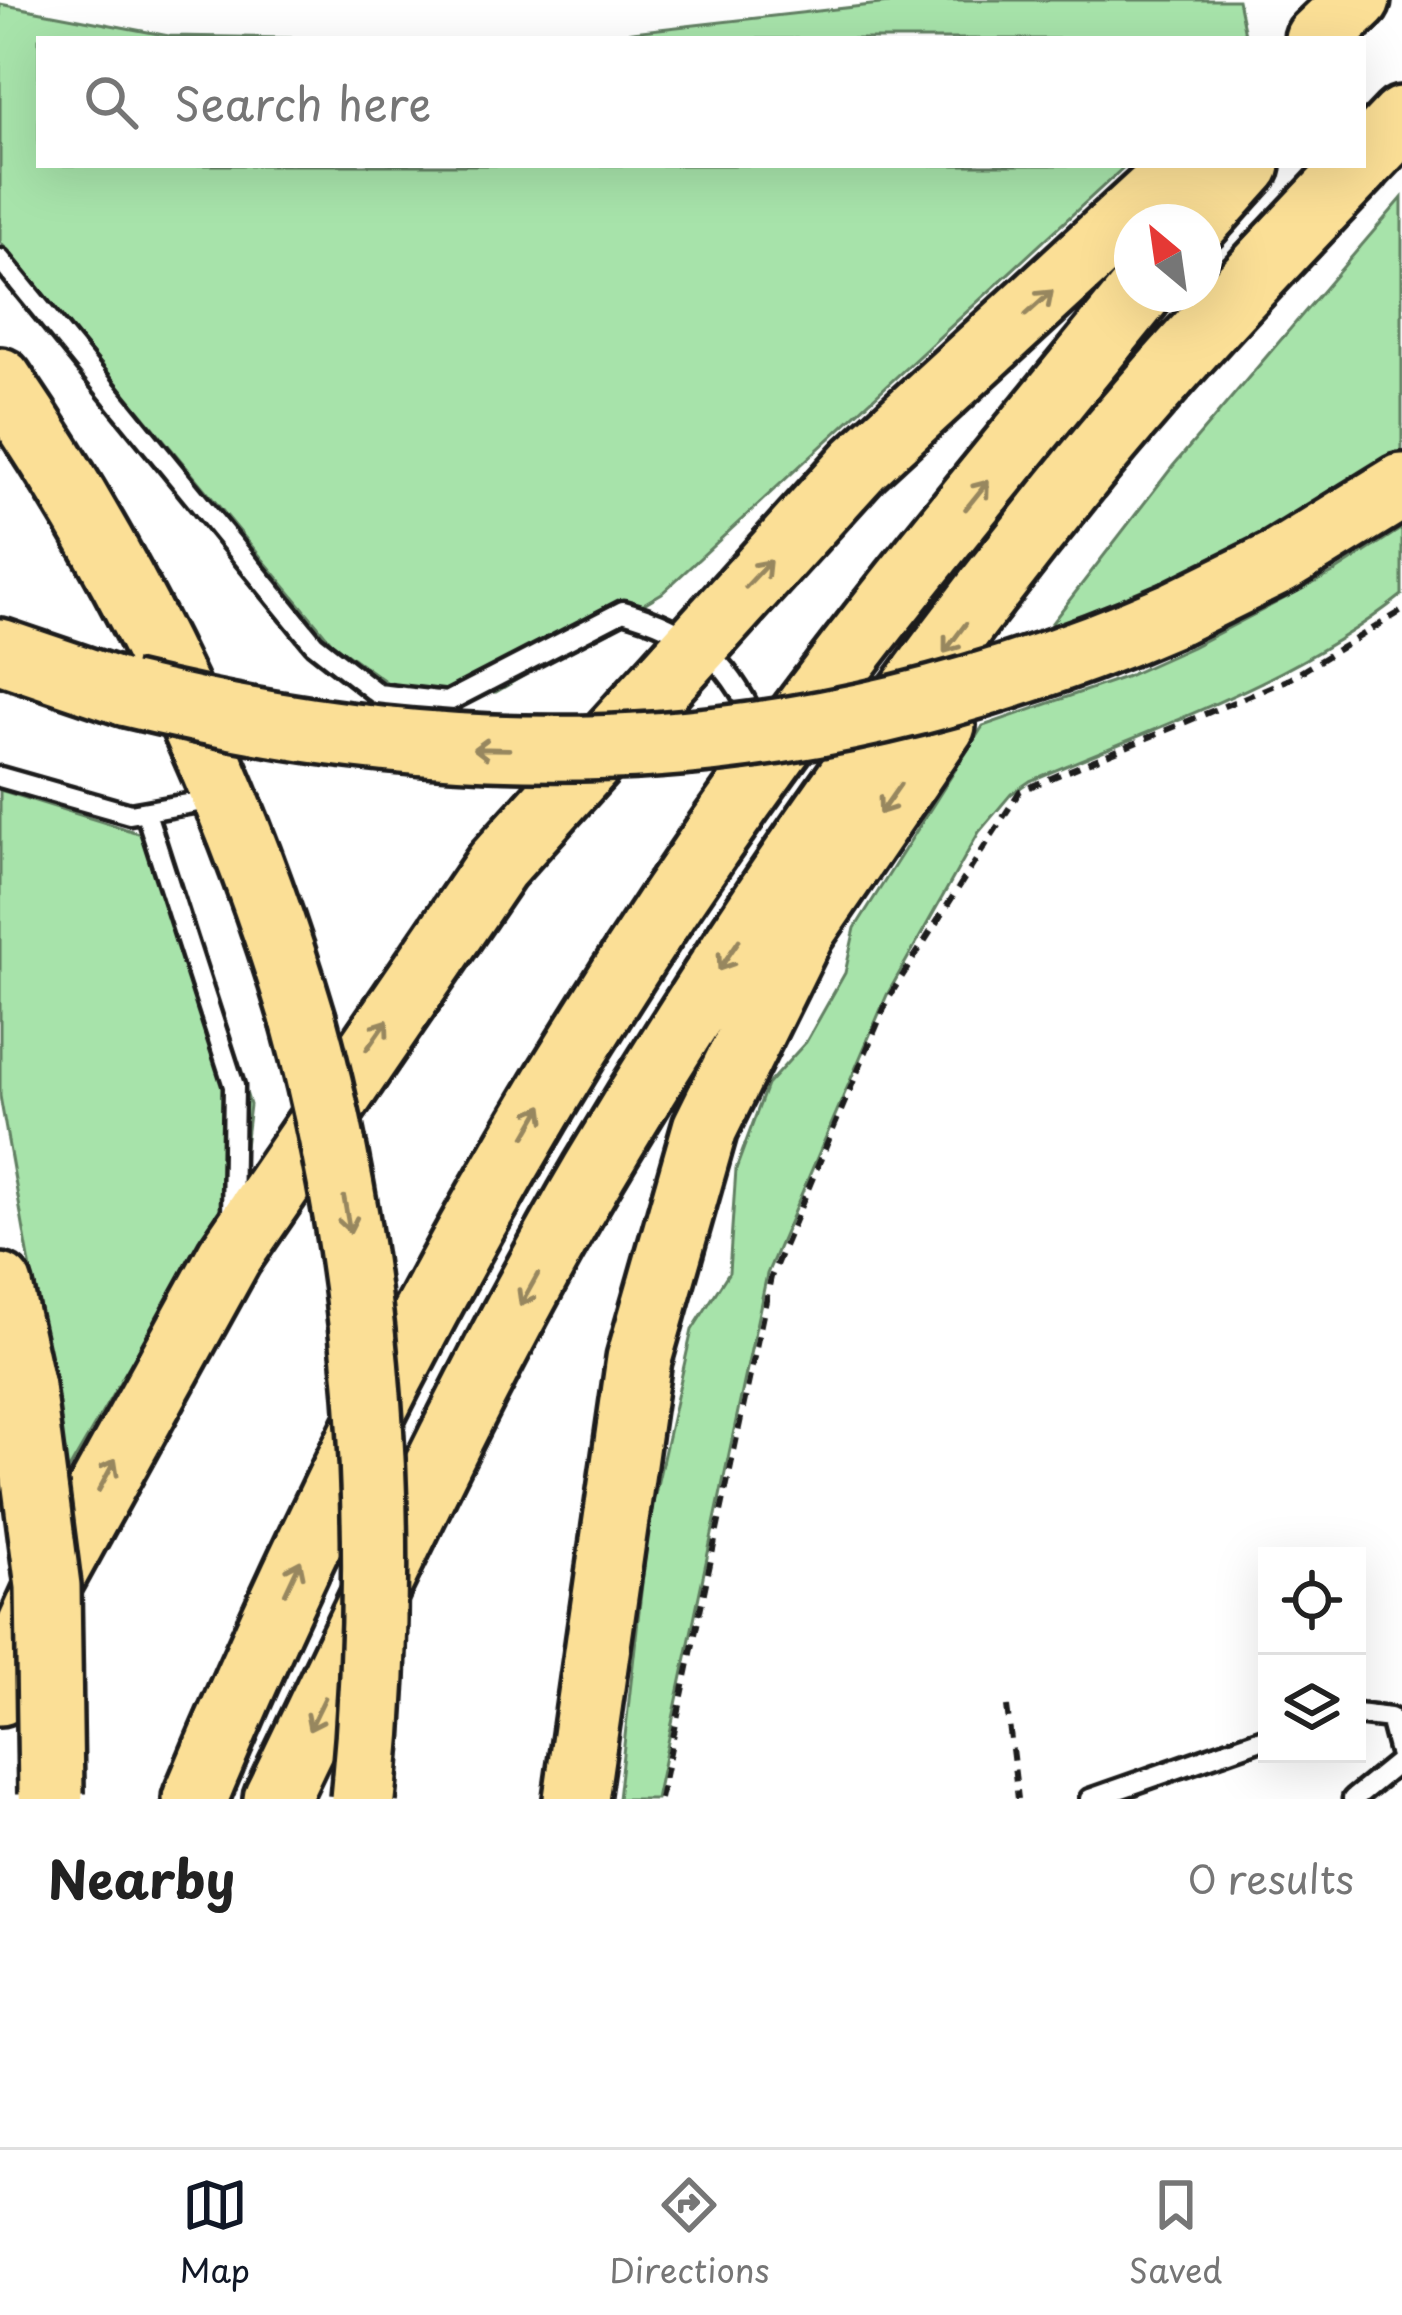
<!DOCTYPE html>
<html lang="en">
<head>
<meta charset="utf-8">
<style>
	body { margin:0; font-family:"Playpen Sans",sans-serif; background:#f6f6f6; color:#222 }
	.controls { position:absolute; right:36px; bottom:36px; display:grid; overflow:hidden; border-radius:0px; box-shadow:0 12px 48px #0002 }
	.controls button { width:108px; height:108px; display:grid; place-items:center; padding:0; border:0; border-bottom:3px solid #e0e0e0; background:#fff; color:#222; font:60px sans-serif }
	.compass { position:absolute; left:1114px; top:204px; width:108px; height:108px; border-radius:50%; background:#fff; box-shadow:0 12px 48px #0002; rotate:331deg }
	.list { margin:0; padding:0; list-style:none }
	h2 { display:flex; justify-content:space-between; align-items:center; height:156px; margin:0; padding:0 48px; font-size:51px }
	h2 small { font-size:39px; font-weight:400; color:#767676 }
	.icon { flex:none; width:66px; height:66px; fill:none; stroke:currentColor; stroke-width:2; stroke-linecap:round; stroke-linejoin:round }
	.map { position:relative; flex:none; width:1402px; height:1799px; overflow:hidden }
	.search { position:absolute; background:#fff; box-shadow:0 12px 48px #0002; left:36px; right:36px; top:36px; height:132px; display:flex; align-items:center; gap:30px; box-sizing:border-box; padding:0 42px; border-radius:0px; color:#767676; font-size:45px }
	.sheet { height:348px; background:#fff }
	nav { display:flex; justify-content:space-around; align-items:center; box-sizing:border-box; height:168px; border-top:3px solid #e0e0e0; background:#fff; font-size:33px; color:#767676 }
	nav a { display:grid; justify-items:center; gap:6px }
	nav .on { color:#111827 }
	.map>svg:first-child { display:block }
	.green { fill:#a7e3aa; stroke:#628063; stroke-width:3 }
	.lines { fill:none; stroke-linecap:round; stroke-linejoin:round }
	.service-casing { stroke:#1c1c1c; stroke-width:27 }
	.motorway-casing { stroke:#1c1c1c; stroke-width:72 }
	.path { stroke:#1c1c1c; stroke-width:6; stroke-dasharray:12 9; stroke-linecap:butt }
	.service { stroke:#fff; stroke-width:18 }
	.motorway { stroke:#fbdf96; stroke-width:63 }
	.motorway-bridge-casing { stroke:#1c1c1c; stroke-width:72; stroke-linecap:butt }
	.motorway-bridge { stroke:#fbdf96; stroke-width:63 }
	.oneway { stroke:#97875f }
</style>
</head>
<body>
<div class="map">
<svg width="1402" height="1799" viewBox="0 0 1402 1799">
	<rect width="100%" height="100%" fill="#fff"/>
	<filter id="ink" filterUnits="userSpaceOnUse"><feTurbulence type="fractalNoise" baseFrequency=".00833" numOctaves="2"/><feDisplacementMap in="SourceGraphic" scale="24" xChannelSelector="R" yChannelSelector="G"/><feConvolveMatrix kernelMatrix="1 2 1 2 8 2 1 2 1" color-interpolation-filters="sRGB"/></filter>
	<g filter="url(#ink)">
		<path class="green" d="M 916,0 L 1238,0 L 1246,39 L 570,39 Z
			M 0,4 L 169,36 L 357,39 L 39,39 L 39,165 L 1126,165 L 662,593 L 496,692 L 410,699 L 332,643 L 0,242 Z
			M 1402,198 L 1402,455 L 1220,563 L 1041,637 L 1173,466 Z
			M 1402,528 L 1402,595 C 1294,682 1156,727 1030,781 L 1011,794 L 979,832 L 887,995 L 767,1274 L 656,1799 L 618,1799 L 649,1521 L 692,1330 L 729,1272 L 736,1169 L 767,1085 L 806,1042 L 845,973 L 855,928 L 983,726 L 1125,677 L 1192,647 L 1333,573 Z
			M 0,790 L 167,842 L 250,1105 L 242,1172 L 67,1473 L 0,1096 Z"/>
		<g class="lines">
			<defs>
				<path id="service" d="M 0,259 L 314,644 L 378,694 L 447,702 L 623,611 C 689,629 728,658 755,721
					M 0,777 L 130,814 L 216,799
					M 146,813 L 234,1086 L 232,1216
					M 1090,1799 L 1267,1737
					M 1353,1799 L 1401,1760 L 1390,1718 L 1357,1714"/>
				<path id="motorway" d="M 1317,39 L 1358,0
					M 1363,160 L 1402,119
					M 1197,222 L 1248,165
					M 0,380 C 135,578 235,790 303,1019
					M 1176,613 L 1279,562 L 1402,486
					M 0,651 L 127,694
					M 0,1286 L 22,1387
					M 0,1693 L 52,1578 L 229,1257 L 497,865 L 860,464 L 1185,165
					M 195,1799 C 346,1438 532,1088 762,770 C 880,606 1012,451 1139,294
					M 276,1799 C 378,1588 475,1375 594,1172 C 740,926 905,688 1086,466 C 1172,361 1266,263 1359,165
					M 576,1799 L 639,1359 L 705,1128 L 802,932 L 943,725"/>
			</defs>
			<use href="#service" class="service-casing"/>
			<use href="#motorway" class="motorway-casing"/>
			<path class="path" d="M 1007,1707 L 1018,1799
				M 660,1799 L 771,1277 L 889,997 L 1020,791 L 1289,679 L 1402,611"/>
			<use href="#service" class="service"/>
			<use href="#motorway" class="motorway"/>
			<defs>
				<path id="motorway-bridge" d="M 127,694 C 496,784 827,766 1176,613
					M 303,1019 C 373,1276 389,1535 363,1799
					M 22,1387 L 48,1586 L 51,1794"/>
			</defs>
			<use href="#motorway-bridge" class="motorway-bridge-casing"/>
			<use href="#motorway-bridge" class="motorway-bridge"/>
		</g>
		<defs><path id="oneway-shaft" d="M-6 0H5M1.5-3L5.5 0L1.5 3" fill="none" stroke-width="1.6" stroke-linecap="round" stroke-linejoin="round" transform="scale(3)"/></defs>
		<g class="oneway">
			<use href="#oneway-shaft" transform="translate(1039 303) rotate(-42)"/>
			<use href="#oneway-shaft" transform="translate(977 495) rotate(-51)"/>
			<use href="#oneway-shaft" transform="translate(758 574) rotate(-47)"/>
			<use href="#oneway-shaft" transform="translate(955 638) rotate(127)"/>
			<use href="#oneway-shaft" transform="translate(491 749) rotate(-179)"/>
			<use href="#oneway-shaft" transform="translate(890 799) rotate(125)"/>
			<use href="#oneway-shaft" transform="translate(729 955) rotate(124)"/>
			<use href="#oneway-shaft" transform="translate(377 1035) rotate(-55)"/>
			<use href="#oneway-shaft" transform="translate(534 1121) rotate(-60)"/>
			<use href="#oneway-shaft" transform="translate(347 1215) rotate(80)"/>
			<use href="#oneway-shaft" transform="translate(529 1290) rotate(119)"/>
			<use href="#oneway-shaft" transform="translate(107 1475) rotate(-62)"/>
			<use href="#oneway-shaft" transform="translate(293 1577) rotate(-65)"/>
			<use href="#oneway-shaft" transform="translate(317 1714) rotate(116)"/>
		</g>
	</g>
</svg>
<div class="controls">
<button><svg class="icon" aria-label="locate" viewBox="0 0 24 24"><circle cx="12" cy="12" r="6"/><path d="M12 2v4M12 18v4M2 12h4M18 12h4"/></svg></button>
<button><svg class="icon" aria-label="layers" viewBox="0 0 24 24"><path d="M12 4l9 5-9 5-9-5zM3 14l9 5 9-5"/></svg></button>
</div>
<svg class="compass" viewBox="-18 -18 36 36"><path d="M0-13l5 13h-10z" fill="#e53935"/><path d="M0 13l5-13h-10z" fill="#767676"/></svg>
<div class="search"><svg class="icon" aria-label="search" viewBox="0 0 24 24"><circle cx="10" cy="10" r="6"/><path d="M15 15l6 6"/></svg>Search here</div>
</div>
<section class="sheet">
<h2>Nearby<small>0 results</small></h2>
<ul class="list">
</ul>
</section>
<nav>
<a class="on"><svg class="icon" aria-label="map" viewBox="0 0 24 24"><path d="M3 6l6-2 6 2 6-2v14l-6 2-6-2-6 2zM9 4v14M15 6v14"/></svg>Map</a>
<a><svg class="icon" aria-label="directions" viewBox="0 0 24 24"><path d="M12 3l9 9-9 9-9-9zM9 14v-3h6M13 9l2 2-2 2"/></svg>Directions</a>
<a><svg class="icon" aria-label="saved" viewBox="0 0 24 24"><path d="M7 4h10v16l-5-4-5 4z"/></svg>Saved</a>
</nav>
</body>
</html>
